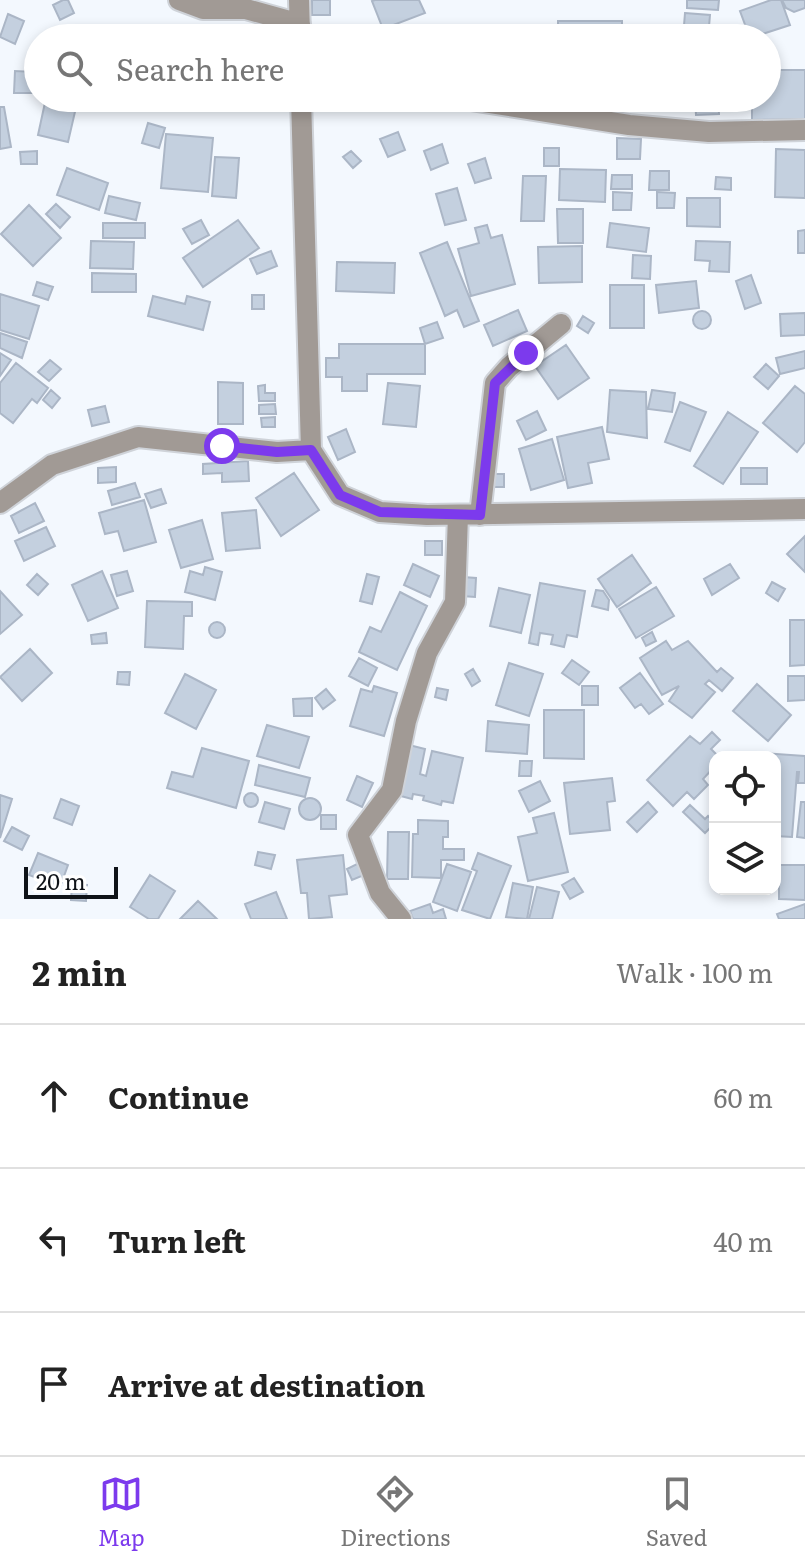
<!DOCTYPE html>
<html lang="en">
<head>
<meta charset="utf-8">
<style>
	body { margin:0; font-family:Literata,serif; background:#f2f2f2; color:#222 }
	.controls { position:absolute; right:24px; bottom:24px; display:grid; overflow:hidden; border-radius:16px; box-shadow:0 4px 12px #0003 }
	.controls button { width:72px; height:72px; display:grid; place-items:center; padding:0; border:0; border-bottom:2px solid #e0e0e0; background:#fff; color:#222; font:40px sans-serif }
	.scale { position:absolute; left:24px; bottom:20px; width:94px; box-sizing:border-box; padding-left:8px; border:4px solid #0f1318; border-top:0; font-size:22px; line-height:28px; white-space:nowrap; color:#0f1318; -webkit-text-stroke:6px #fff; paint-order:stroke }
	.stop { position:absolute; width:24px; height:24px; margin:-18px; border:6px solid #7c3aed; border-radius:50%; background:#fff }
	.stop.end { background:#7c3aed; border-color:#fff; box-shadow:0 2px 8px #0008 }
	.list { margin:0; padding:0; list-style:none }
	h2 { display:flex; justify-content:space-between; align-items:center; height:104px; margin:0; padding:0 32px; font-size:34px }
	h2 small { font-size:26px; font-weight:400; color:#767676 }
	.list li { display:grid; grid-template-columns:52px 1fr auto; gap:24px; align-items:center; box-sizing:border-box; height:144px; padding:0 32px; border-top:2px solid #e0e0e0 }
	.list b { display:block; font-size:30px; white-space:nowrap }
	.list em { font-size:26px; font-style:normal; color:#767676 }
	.icon { flex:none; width:44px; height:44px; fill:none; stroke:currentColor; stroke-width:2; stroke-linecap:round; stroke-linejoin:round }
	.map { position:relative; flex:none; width:805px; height:919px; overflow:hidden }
	.search { position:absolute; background:#fff; box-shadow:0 4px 12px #0003; left:24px; right:24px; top:24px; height:88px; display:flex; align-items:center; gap:20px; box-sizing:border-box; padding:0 28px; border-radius:44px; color:#767676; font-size:30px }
	.sheet { height:536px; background:#fff }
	nav { display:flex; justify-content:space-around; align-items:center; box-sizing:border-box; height:112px; border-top:2px solid #e0e0e0; background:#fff; font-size:22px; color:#767676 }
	nav a { display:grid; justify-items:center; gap:4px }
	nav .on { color:#7c3aed }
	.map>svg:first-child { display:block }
	.building { fill:#c4d0df; stroke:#abb6c6; stroke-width:2 }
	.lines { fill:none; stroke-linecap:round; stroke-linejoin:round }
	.street-casing { stroke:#cfd3d9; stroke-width:24 }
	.street { stroke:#a19a95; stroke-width:20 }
	.route { stroke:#7c3aed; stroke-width:10 }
</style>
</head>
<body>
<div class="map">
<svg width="805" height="919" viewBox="0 0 805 919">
	<rect width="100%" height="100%" fill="#f3f8fe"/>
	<path class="building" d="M 63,0 L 68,0 L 74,13 L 60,20 L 53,5 Z
		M 312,0 L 330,0 L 330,15 L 312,15 Z
		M 375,0 L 419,0 L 425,13 L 383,29 L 372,1 Z
		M 687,0 L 719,0 L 718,10 L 687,8 Z
		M 771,0 L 781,0 L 790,25 L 750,38 L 740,11 Z
		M 782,0 L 805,0 L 805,8 L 794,12 L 786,8 Z
		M 685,13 L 710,15 L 708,38 L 683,38 Z
		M 8,14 L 24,21 L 15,44 L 0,37 Z
		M 558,21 L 622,21 L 622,38 L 558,38 Z
		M 204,32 L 260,35 L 260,38 L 204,38 Z
		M 35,51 L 38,51 L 38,93 L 14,93 L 15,71 L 35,72 Z
		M 767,70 L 805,70 L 805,119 L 752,120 L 752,98 L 767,98 Z
		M 46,98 L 77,103 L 68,142 L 38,135 Z
		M 695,98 L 718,98 L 719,114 L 696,115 Z
		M 0,107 L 4,107 L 11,147 L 0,149 Z
		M 148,123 L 165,128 L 159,148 L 142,143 Z
		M 398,132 L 405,150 L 388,157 L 380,139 Z
		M 166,134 L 213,138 L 208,192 L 161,188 Z
		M 617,138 L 641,139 L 640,159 L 617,159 Z
		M 442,144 L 448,163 L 431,170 L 424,151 Z
		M 544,148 L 559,148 L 559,166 L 544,166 Z
		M 776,149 L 805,150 L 805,198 L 775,197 Z
		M 37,151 L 37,164 L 21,164 L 20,152 Z
		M 351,151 L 361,161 L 353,168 L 343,157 Z
		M 215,157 L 239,158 L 236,198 L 212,196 Z
		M 485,158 L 491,178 L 475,183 L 468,164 Z
		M 67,168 L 108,183 L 99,210 L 57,195 Z
		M 560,169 L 606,170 L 605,202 L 559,200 Z
		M 650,171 L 669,171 L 669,190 L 649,190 Z
		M 612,175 L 632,175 L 632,189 L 611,189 Z
		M 523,176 L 546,176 L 544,221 L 521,221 Z
		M 716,177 L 731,178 L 731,190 L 715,189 Z
		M 457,188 L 466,220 L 445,225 L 436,194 Z
		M 613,192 L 632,193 L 631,210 L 613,210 Z
		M 657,192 L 675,193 L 674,208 L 657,208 Z
		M 109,196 L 140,203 L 136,220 L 105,213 Z
		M 687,198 L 720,198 L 720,227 L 687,226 Z
		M 56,204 L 70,217 L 60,228 L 46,214 Z
		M 29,205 L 61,238 L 33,266 L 1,234 Z
		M 557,209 L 583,209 L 583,243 L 558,243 Z
		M 201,220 L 209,235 L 192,244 L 183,229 Z
		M 238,220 L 259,248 L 203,287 L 183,258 Z
		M 103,223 L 145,223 L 145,238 L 103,238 Z
		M 610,223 L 649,228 L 646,252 L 607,247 Z
		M 487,225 L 491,238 L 502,235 L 515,284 L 471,296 L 458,249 L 479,243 L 475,228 Z
		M 805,230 L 805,253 L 798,253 L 798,231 Z
		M 91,241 L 134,242 L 133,269 L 90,268 Z
		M 696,241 L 730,242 L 729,272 L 709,271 L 710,261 L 695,260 Z
		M 447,242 L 479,321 L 464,327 L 457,310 L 445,316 L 420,253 Z
		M 582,246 L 582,282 L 539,283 L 538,247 Z
		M 271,251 L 277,266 L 257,274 L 250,259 Z
		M 633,255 L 651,256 L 650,279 L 632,278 Z
		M 337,262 L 395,263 L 394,293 L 336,291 Z
		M 92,273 L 136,274 L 136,292 L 92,292 Z
		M 751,275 L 761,303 L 745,309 L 736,281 Z
		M 696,281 L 699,308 L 659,313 L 656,285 Z
		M 37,282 L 53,287 L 48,300 L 33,295 Z
		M 610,285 L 644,285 L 644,328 L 610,328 Z
		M 0,294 L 39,306 L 29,339 L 0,330 Z
		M 252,295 L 264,295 L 264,309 L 252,309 Z
		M 153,296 L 185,304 L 187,296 L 210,302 L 203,330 L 148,316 Z
		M 518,310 L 527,331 L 493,346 L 484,325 Z
		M693 320a9 9 0 1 1 18 0a9 9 0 1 1-18 0Z
		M 805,313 L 805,335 L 781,336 L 780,314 Z
		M 583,316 L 594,323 L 588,333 L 577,326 Z
		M 437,322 L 443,338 L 425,344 L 420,328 Z
		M 0,333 L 27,342 L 22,358 L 0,348 Z
		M 339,344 L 425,344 L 425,374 L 367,374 L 367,391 L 342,391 L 342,377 L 326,377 L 326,358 L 339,358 Z
		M 566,345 L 589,378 L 558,399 L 535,366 Z
		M 805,351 L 805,368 L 780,374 L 776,358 Z
		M 0,353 L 11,360 L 0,376 Z
		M 50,360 L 61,369 L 49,381 L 38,372 Z
		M 16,363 L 48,388 L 37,403 L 32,399 L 13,423 L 0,413 L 0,383 Z
		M 766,364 L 779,376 L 768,389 L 754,377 Z
		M 218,382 L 243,383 L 243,424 L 218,424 Z
		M 388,383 L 420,386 L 416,427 L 383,424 Z
		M 265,385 L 265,393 L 275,393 L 275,401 L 259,401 L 258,386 Z
		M 795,386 L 805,394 L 805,442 L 797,452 L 763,423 Z
		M 51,390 L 60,398 L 52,408 L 43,400 Z
		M 610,390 L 646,392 L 647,438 L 607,432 Z
		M 652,390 L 675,393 L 672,412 L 648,409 Z
		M 680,402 L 706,412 L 690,451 L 665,442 Z
		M 275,404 L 276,414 L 259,414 L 259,405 Z
		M 105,406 L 109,422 L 92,426 L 88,410 Z
		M 537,411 L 546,430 L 526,440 L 517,421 Z
		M 728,412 L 758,432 L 723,484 L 694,466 Z
		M 275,417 L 275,427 L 262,427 L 261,418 Z
		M 602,427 L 609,459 L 588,463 L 592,483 L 568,488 L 557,437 Z
		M 346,429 L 355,452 L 338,460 L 328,437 Z
		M 552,439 L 564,480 L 531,490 L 519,449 Z
		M 248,461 L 249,481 L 222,482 L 222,473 L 203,474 L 203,464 Z
		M 116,467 L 116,482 L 98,483 L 98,468 Z
		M 741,468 L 767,468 L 767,484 L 741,484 Z
		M 294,473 L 319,510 L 281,536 L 256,498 Z
		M 490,474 L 504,474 L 504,487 L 490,487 Z
		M 135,483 L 140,497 L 112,505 L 108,491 Z
		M 161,489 L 166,503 L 151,508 L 145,494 Z
		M 144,500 L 156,542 L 124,551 L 118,531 L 105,534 L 99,513 Z
		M 35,503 L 44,521 L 19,533 L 11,516 Z
		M 256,510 L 260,548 L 226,551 L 222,513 Z
		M 202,520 L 213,559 L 181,568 L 169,530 Z
		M 46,527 L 55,546 L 24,561 L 15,541 Z
		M 805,536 L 805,572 L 787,554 Z
		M 425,541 L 442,541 L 442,555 L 425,555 Z
		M 632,555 L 651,583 L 617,607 L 598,579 Z
		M 413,564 L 439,576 L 430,597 L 404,585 Z
		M 730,564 L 739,578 L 712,595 L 704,579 Z
		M 205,567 L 222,572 L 215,600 L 185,592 L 190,571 L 203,575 Z
		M 102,571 L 118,608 L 88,621 L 72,585 Z
		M 127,571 L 133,591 L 117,596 L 111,575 Z
		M 37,574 L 48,584 L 38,595 L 27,585 Z
		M 367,574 L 379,577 L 372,604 L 360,601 Z
		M 463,577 L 476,578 L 475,597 L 462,596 Z
		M 772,582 L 785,589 L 778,601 L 766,593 Z
		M 540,583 L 585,591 L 577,637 L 567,635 L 564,647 L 551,644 L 553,635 L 540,633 L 538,645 L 529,643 Z
		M 656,587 L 674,616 L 636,638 L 619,609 Z
		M 499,588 L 530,595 L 521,633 L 490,626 Z
		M 596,590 L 603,591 L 609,600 L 608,610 L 592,606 Z
		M 0,591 L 22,615 L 0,634 Z
		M 400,592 L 427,606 L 397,670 L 359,652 L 370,627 L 381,632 Z
		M 147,601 L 192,602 L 192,616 L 184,616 L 183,649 L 145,647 Z
		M 790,620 L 805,620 L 805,665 L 790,666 Z
		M209 630a8 8 0 1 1 16 0a8 8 0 1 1-16 0Z
		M 652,632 L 656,641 L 646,646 L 642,638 Z
		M 106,633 L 107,643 L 92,644 L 91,635 Z
		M 666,641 L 672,650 L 688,641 L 717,672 L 721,668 L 733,678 L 722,691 L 709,680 L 705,684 L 715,692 L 692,718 L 669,701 L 679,686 L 662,695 L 640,658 Z
		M 30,649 L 52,673 L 22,701 L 0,677 Z
		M 359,658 L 377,668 L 368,686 L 349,676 Z
		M 572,660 L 589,672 L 579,685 L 562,673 Z
		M 509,663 L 543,674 L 529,716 L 496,705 Z
		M 473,669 L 480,681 L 472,686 L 465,674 Z
		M 118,672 L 130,672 L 129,685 L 117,684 Z
		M 640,673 L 663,704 L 649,714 L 641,704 L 635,708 L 620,688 Z
		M 185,674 L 216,690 L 196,729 L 165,713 Z
		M 788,676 L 805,676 L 805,700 L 788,701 Z
		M 757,684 L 791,715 L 768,741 L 733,711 Z
		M 374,686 L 397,693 L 384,736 L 350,726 L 361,689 L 372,692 Z
		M 582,686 L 598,686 L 598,705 L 582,705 Z
		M 437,688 L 448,690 L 446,700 L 435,697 Z
		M 326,689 L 335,700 L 323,709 L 315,698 Z
		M 312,698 L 312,716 L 294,716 L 293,699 Z
		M 544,710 L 584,710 L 584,759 L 544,758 Z
		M 488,721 L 529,725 L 527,754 L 486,751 Z
		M 267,725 L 309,737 L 299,768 L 257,756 Z
		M 712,732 L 720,740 L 711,749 L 719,757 L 715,757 L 715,766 L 703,779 L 708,785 L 694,799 L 687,792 L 673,806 L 647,780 L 690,736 L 700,744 Z
		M 409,745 L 425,749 L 420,774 L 426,776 L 432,751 L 463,758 L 453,803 L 442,801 L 441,805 L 423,800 L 424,796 L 413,794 L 412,799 L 397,795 Z
		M 202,748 L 249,761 L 236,808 L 167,788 L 172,772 L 193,777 Z
		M 748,752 L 805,756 L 805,783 L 798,783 L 799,772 L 797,772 L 792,837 L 775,836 L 775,757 L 748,757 Z
		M 520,761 L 532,761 L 531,776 L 519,776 Z
		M 259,765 L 310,778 L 305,797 L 255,785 Z
		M 357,776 L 373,783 L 362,807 L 347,800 Z
		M 612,778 L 615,801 L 607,802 L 610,830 L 570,834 L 564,783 Z
		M 540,781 L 550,801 L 529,812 L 519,791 Z
		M244 800a7 7 0 1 1 14 0a7 7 0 1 1-14 0Z
		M 0,795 L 12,799 L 0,838 Z
		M299 809a11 11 0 1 1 22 0a11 11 0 1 1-22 0Z
		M 61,799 L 79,806 L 72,825 L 54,818 Z
		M 265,802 L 290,809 L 284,829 L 259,822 Z
		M 648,802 L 657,812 L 637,832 L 627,822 Z
		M 801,802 L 805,802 L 805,838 L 797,837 Z
		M 690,805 L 705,819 L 708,816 L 715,823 L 705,833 L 683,812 Z
		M 554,813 L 568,872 L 528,881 L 518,837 L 537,833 L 533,818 Z
		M 321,815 L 336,815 L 336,829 L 321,829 Z
		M 418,820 L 448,821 L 448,837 L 443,837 L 443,849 L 464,849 L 464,860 L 441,860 L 441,878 L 412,877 L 413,834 L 418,834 Z
		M 12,827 L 29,836 L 22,850 L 4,841 Z
		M 388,832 L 409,832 L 408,879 L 387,879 Z
		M 258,852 L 275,855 L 271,869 L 255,865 Z
		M 38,853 L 68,865 L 60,887 L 29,875 Z
		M 478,853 L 511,866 L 490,919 L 462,910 L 477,871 L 472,869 Z
		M 343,855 L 347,894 L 329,896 L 332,917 L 309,919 L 307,893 L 301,893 L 297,860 Z
		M 359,863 L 364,875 L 352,880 L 347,869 Z
		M 447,864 L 471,872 L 457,911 L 433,902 Z
		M 779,865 L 805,865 L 805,900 L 779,899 Z
		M 150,875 L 175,891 L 158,919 L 149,919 L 130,907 Z
		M 574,878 L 583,892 L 570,899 L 562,885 Z
		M 513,883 L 533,887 L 527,919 L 506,917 Z
		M 72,884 L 87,885 L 86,901 L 71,900 Z
		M 537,887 L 559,892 L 552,919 L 529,919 Z
		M 276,892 L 287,919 L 251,919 L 245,904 Z
		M 198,901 L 217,919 L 180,919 Z
		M 430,904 L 433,913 L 443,909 L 446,919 L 413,919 L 410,911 Z
		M 805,904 L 805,919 L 779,919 L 777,914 Z"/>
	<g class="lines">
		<defs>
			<path id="street" d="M 179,0 L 203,9 L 246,9 L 300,24
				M 299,0 L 300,34
				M 301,98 L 311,450 L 340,495 L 380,512 L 427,515 L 805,509
				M 458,98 L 629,125 L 709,132 L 805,130
				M 0,503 L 52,465 L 138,437 L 277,452 L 311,450
				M 480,515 L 495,383 L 509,367 L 561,324
				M 401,919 L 380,893 L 358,835 L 392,790 L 406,721 L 427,653 L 455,602 L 458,515"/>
		</defs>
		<use href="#street" class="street-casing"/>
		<use href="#street" class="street"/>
	</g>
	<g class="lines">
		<path class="route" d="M 222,446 L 277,452 L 311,450 L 340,495 L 380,512 L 480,515 L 495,383 L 526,353"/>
	</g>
</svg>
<div class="controls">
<button><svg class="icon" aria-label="locate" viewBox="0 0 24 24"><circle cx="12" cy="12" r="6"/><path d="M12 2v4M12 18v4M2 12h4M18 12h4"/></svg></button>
<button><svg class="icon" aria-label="layers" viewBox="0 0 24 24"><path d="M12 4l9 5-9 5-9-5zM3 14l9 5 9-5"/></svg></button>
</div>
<div class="scale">20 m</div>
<div class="stop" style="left:222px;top:446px"></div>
<div class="stop end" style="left:526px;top:353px"></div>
<div class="search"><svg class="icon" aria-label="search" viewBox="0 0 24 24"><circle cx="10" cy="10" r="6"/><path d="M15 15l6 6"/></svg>Search here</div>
</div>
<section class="sheet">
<h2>2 min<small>Walk · 100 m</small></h2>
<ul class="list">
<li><svg class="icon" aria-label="ahead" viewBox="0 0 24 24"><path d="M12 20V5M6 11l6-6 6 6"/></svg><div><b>Continue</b></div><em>60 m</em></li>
<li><svg class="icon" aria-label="left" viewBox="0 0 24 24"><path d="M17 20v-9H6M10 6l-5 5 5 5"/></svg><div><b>Turn left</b></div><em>40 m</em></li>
<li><svg class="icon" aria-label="arrive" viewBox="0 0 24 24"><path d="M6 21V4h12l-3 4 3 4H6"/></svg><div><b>Arrive at destination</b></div></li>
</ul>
</section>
<nav>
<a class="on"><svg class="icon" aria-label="map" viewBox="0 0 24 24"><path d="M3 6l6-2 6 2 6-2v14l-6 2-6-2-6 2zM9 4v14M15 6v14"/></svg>Map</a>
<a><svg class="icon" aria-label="directions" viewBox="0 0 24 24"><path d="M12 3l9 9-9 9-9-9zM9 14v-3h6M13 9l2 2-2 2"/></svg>Directions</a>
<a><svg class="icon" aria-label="saved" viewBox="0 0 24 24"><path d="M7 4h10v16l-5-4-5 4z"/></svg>Saved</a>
</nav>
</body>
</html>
